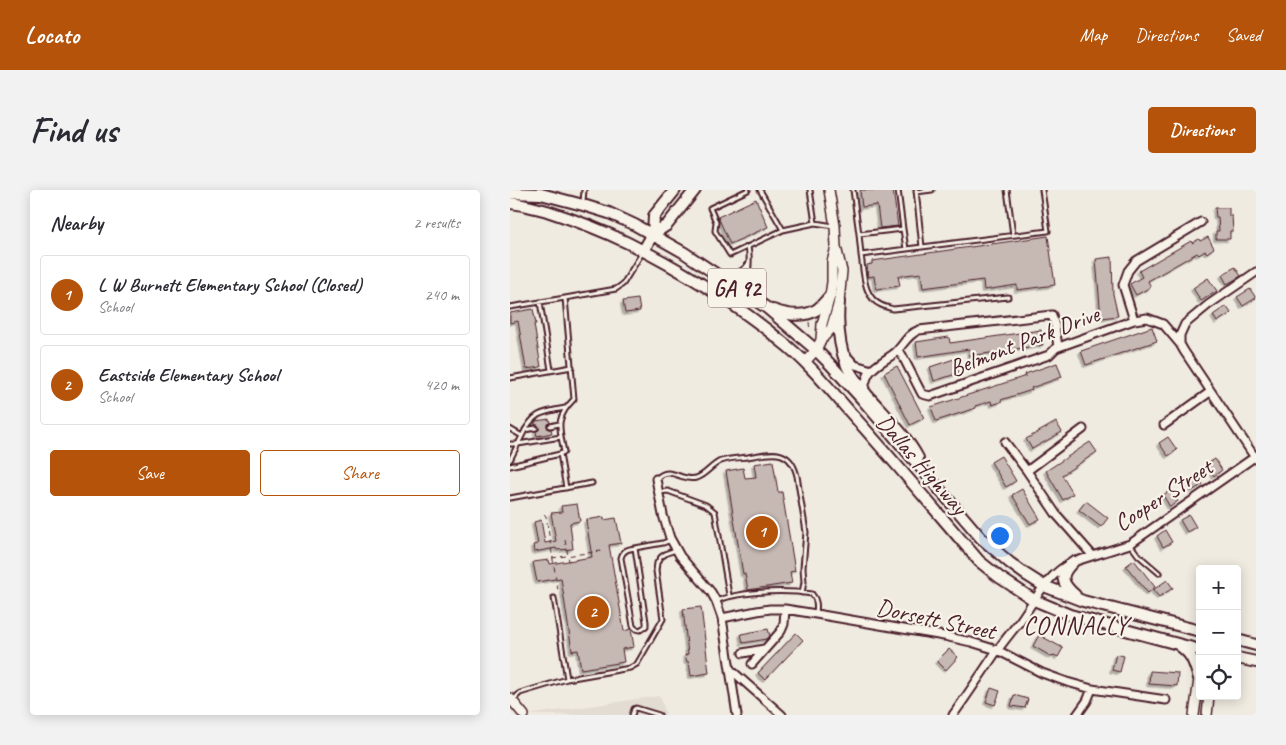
<!DOCTYPE html>
<html lang="en">
<head>
<meta charset="utf-8">
<style>
	body { margin:0; font-family:Caveat,sans-serif; background:#f2f2f3; color:#2b2b33 }
	.controls { position:absolute; right:15px; bottom:15px; display:grid; overflow:hidden; border-radius:5px; box-shadow:0 2px 12px #0003 }
	.controls button { width:45px; height:45px; display:grid; place-items:center; padding:0; border:0; border-bottom:1px solid #e1e1e2; background:#fff; color:#2b2b33; font:25px sans-serif }
	.you { position:absolute; left:489px; top:345px; width:18px; height:18px; margin:-12px; border:4px solid #fff; border-radius:50%; background:#1a73e8; box-shadow:0 0 0 8px #1a73e833 }
	.badge { display:grid; place-items:center; width:32px; height:32px; border-radius:50%; background:#b45309; color:#fff; font-size:16px; font-weight:700 }
	.pin { position:absolute; translate:-50% -50%; border:2px solid #fff; box-shadow:0 1px 5px #0006 }
	.list { margin:0; padding:0; list-style:none }
	h2 { display:flex; justify-content:space-between; align-items:center; height:65px; margin:0; padding:0 20px; font-size:21px }
	h2 small { font-size:16px; font-weight:400; color:#7c7c81 }
	.list li { display:grid; grid-template-columns:32px 1fr auto; gap:15px; align-items:center; box-sizing:border-box; height:80px; margin:0 10px 10px; padding:0 10px; border:1px solid #e1e1e2; border-radius:5px }
	.list b { display:block; font-size:19px; white-space:nowrap }
	.list p { margin:0; font-size:16px; white-space:nowrap; color:#7c7c81 }
	.list em { font-size:16px; font-style:normal; color:#7c7c81 }
	.actions { display:flex; gap:10px; padding:15px 20px }
	.actions a { flex:1; padding:11px 0; border:1px solid #b45309; border-radius:5px; text-align:center; font-size:18px; color:#b45309 }
	.actions .main { background:#b45309; color:#fff }
	.icon { flex:none; width:28px; height:28px; fill:none; stroke:currentColor; stroke-width:2; stroke-linecap:round; stroke-linejoin:round }
	.map { position:relative; flex:none; width:746px; height:525px; overflow:hidden; border-radius:5px }
	header { display:flex; align-items:center; gap:30px; box-sizing:border-box; height:70px; padding:0 25px; background:#b45309; color:#fff }
	header strong { font-size:24px }
	nav { display:flex; gap:28px; margin-inline-start:auto; font-size:18px }
	.intro { display:flex; align-items:center; justify-content:space-between; box-sizing:border-box; height:120px; padding:0 30px }
	h1 { margin:0; font-size:35px }
	.button { padding:12px 22px; border-radius:5px; background:#b45309; color:#fff; font-size:18px; font-weight:700 }
	main { display:flex; gap:30px; padding:0 30px }
	aside { flex:1; background:#fff; border-radius:5px; box-shadow:0 2px 12px #0003 }
	.map>svg:first-child { display:block }
	.built { fill:#e3dcd2 }
	.building { fill:#c6b8b3; stroke:#4a1f2b; filter:url(#shadow) }
	.lines { fill:none; stroke-linecap:round; stroke-linejoin:round }
	.lane-casing { stroke:#4a1f2b; stroke-width:7 }
	.street-casing { stroke:#4a1f2b; stroke-width:11 }
	.secondary-casing { stroke:#4a1f2b; stroke-width:12 }
	.primary-casing { stroke:#4a1f2b; stroke-width:14 }
	.path { stroke:#4a1f2b; stroke-width:1; stroke-dasharray:5 4; stroke-linecap:butt }
	.lane { stroke:#f7f3e8; stroke-width:3 }
	.street { stroke:#f7f3e8; stroke-width:7 }
	.secondary { stroke:#f7f3e8; stroke-width:9 }
	.primary { stroke:#f7f3e8; stroke-width:10 }
	.labels { text-anchor:middle; stroke-width:4.5; stroke-linejoin:round; paint-order:stroke }
	.shield { fill:#f7f3e8; stroke:#7e5f64; stroke-width:1 }
	.shield-label { font-size:22px; font-weight:bold; fill:#4a1f2b }
	.street-label { font-size:24px; fill:#4a1f2b; stroke:#f7f3e8 }
	.neighbourhood-label { font-size:25px; letter-spacing:1px; fill:#4a1f2b; stroke:#f7f3e8 }
</style>
</head>
<body>
<header>
<strong>Locato</strong>
<nav><a>Map</a><a>Directions</a><a>Saved</a></nav>
</header>
<div class="intro"><h1>Find us</h1><a class="button">Directions</a></div>
<main>
<aside>
<h2>Nearby<small>2 results</small></h2>
<ul class="list">
<li><span class="badge">1</span><div><b>L W Burnett Elementary School (Closed)</b><p>School</p></div><em>240 m</em></li>
<li><span class="badge">2</span><div><b>Eastside Elementary School</b><p>School</p></div><em>420 m</em></li>
</ul>
<div class="actions"><a class="main">Save</a><a>Share</a></div>
</aside>
<div class="map">
<svg width="746" height="525" viewBox="0 0 746 525">
	<defs>
		<filter id="shadow"><feDropShadow dx="-2.5" dy="2.5" stdDeviation="0" flood-color="#0004"/></filter>
	</defs>
	<rect width="100%" height="100%" fill="#f0ebe0"/>
	<filter id="ink" filterUnits="userSpaceOnUse"><feTurbulence type="fractalNoise" baseFrequency=".02" numOctaves="2"/><feDisplacementMap in="SourceGraphic" scale="10" xChannelSelector="R" yChannelSelector="G"/><feConvolveMatrix kernelMatrix="1 2 1 2 8 2 1 2 1" color-interpolation-filters="sRGB"/></filter>
	<g filter="url(#ink)">
		<path class="built" d="M 148,506 L 151,508 L 156,525 L 17,525 Z"/>
		<path class="building" d="M 350,0 L 383,0 L 388,36 L 370,38 L 367,15 L 352,17 Z
			M 246,9 L 258,37 L 220,54 L 208,27 Z
			M 705,18 L 719,18 L 719,26 L 722,26 L 723,41 L 720,41 L 720,49 L 706,49 L 706,41 L 709,41 L 708,27 L 706,27 Z
			M 538,46 L 545,95 L 507,100 L 507,95 L 474,100 L 473,90 L 413,98 L 411,83 L 388,86 L 390,96 L 366,99 L 364,86 L 358,87 L 357,75 L 362,74 L 362,71 Z
			M 698,47 L 704,58 L 697,63 L 695,61 L 689,65 L 687,63 L 638,91 L 641,97 L 626,105 L 620,94 L 632,87 L 629,81 L 681,51 L 682,53 L 689,49 L 690,51 Z
			M 602,67 L 603,104 L 608,126 L 591,128 L 586,69 Z
			M 725,77 L 731,86 L 717,94 L 712,85 Z
			M 698,88 L 707,101 L 691,111 L 683,98 Z
			M 740,99 L 746,108 L 733,116 L 727,107 Z
			M 128,109 L 130,121 L 115,123 L 113,111 Z
			M 716,116 L 721,123 L 707,132 L 703,125 Z
			M 23,119 L 26,134 L 24,134 L 31,177 L 16,179 L 8,131 L 0,133 L 0,123 Z
			M 642,137 L 647,151 L 576,175 L 571,161 Z
			M 531,140 L 533,155 L 460,166 L 459,159 L 408,167 L 406,152 L 439,147 L 440,153 Z
			M 444,169 L 449,183 L 424,191 L 420,177 Z
			M 547,173 L 552,187 L 521,198 L 522,200 L 491,210 L 491,212 L 482,215 L 481,211 L 465,216 L 466,218 L 426,231 L 421,217 L 516,186 L 515,184 Z
			M 387,176 L 414,228 L 400,235 L 374,183 Z
			M 39,229 L 40,233 L 37,234 L 37,236 L 38,239 L 41,239 L 42,243 L 27,246 L 26,241 L 29,240 L 29,238 L 28,235 L 25,235 L 25,233 L 26,231 Z
			M 546,232 L 552,242 L 522,259 L 516,249 Z
			M 658,247 L 667,260 L 658,266 L 649,253 Z
			M 580,252 L 587,262 L 552,285 L 563,304 L 553,310 L 536,281 Z
			M 491,266 L 506,291 L 496,297 L 481,272 Z
			M 705,269 L 712,280 L 704,286 L 697,274 Z
			M 263,271 L 268,302 L 272,302 L 285,381 L 280,382 L 282,393 L 238,400 L 235,384 L 233,384 L 216,281 L 233,278 L 235,288 L 246,287 L 244,274 Z
			M 687,285 L 693,294 L 682,301 L 676,291 Z
			M 512,299 L 530,329 L 520,334 L 502,305 Z
			M 661,300 L 668,311 L 660,317 L 653,305 Z
			M 576,311 L 598,328 L 591,337 L 569,320 Z
			M 67,314 L 70,331 L 60,333 L 63,359 L 47,360 L 46,358 L 24,362 L 23,355 L 28,354 L 24,332 L 31,330 L 35,353 L 46,351 L 41,323 L 52,322 L 51,316 Z
			M 679,325 L 686,337 L 677,342 L 670,330 Z
			M 94,327 L 94,330 L 106,328 L 111,353 L 99,355 L 114,441 L 121,439 L 124,457 L 112,459 L 114,472 L 71,479 L 68,460 L 62,461 L 51,388 L 27,392 L 23,372 L 39,370 L 40,374 L 82,367 L 76,330 Z
			M 655,340 L 662,352 L 653,357 L 647,346 Z
			M 624,370 L 645,397 L 638,403 L 616,376 Z
			M 657,390 L 663,398 L 649,407 L 643,400 Z
			M 191,417 L 199,483 L 181,486 L 179,472 L 177,472 L 175,465 L 178,464 L 173,419 Z
			M 258,439 L 260,446 L 257,449 L 233,453 L 231,444 Z
			M 286,443 L 293,450 L 255,490 L 248,483 Z
			M 529,445 L 553,458 L 548,467 L 544,465 L 542,467 L 523,456 Z
			M 439,459 L 448,467 L 436,480 L 427,471 Z
			M 606,464 L 614,466 L 610,482 L 602,480 Z
			M 640,481 L 668,483 L 667,496 L 639,494 Z
			M 481,498 L 490,501 L 485,515 L 476,512 Z
			M 504,505 L 518,509 L 515,518 L 501,516 Z"/>
		<g class="lines">
			<defs>
				<path id="lane" d="M 238,0 L 200,18 L 206,32 L 205,41 L 220,65 L 273,40 L 250,0
					M 300,0 L 305,33
					M 343,0 L 349,44
					M 406,0 L 412,57 L 351,65 C 354,83 353,107 371,115 C 375,117 380,118 383,119 L 498,107
					M 497,0 L 503,45
					M 406,2 L 422,0
					M 73,12 L 74,0
					M 393,39 L 396,59
					M 273,40 L 305,33 L 324,36
					M 238,57 C 242,73 235,86 240,102
					M 412,57 L 538,41 L 532,0
					M 351,65 L 349,44 L 393,39 L 388,0
					M 214,86 C 225,84 232,83 238,74
					M 55,108 L 106,99 L 113,94 L 132,63
					M 30,112 L 41,180
					M 0,117 L 55,108 L 64,209 C 45,228 49,237 54,262 L 50,264 L 0,276
					M 0,188 L 62,177
					M 40,236 L 49,234
					M 0,239 L 12,246 L 0,270
					M 15,240 L 26,238
					M 12,246 C 23,223 31,222 55,218
					M 0,254 L 8,254 L 51,247
					M 50,264 L 56,298
					M 146,289 C 160,274 170,292 186,288 C 196,285 201,275 211,271 C 219,268 229,268 238,267 C 261,263 280,257 287,286 L 296,342 L 293,378 L 294,392 L 292,403
					M 149,302 L 158,301 L 196,315 L 205,322 L 219,405
					M 0,308 L 82,293
					M 620,354 L 628,365 L 649,383
					M 125,358 C 118,359 113,360 111,368 L 123,436 L 126,439 L 130,440 L 136,436 L 136,432 L 125,358 L 153,353 L 161,350
					M 44,408 L 57,489
					M 206,411 C 218,406 222,406 234,404 C 258,401 278,400 302,404 C 307,410 307,415 306,423
					M 4,509 L 10,503 L 57,489 L 120,478 L 127,474 L 153,429 L 146,381 L 147,373 L 151,367 L 157,363 L 166,360
					M 122,525 L 124,519 L 126,518 L 149,525"/>
				<path id="street" d="M 746,82 L 698,115 L 675,134 L 670,145 L 670,154 L 674,161 L 746,269
					M 624,130 L 613,95 L 618,81 L 626,71 L 691,32
					M 387,161 L 392,165 L 412,204 L 420,206 L 539,165 L 546,158 L 624,130 L 637,128 L 653,134 L 670,154
					M 335,164 L 345,175 L 362,180
					M 354,200 C 355,194 356,187 360,182 C 367,173 378,169 386,162 C 394,154 398,144 409,140 L 542,125 L 545,136 L 548,157
					M 654,235 L 700,202
					M 495,252 L 517,281 L 546,324 L 582,365
					M 517,281 L 573,239
					M 146,289 L 153,325 L 160,348 L 170,366 L 201,402 L 206,411 L 212,428 L 227,525
					M 212,428 L 247,421 L 260,419 L 275,419 L 306,424 L 434,446 L 461,452 L 487,460 L 532,483 L 557,492 L 582,499 L 656,510
					M 233,463 L 254,459
					M 242,474 L 271,441 L 274,434 L 275,419
					M 220,479 L 272,525
					M 443,525 C 458,504 472,483 486,462 C 494,451 502,441 510,431 C 525,410 538,383 563,372 L 620,354 L 746,266
					M 567,525 L 577,511 L 582,499"/>
				<path id="secondary" d="M 311,150 L 312,134 L 320,106 L 322,92 L 322,72 L 326,57
					M 295,172 L 306,160 L 311,150 L 321,139 L 329,112 L 332,81 L 326,57 L 325,36 L 319,0
					M 0,508 L 14,525
					M 684,525 L 690,482
					M 697,525 L 699,506"/>
				<path id="primary" d="M 0,3 L 31,4 L 73,15 L 99,23 L 125,35 L 173,62 L 257,118 L 306,160 L 320,174 L 352,209 L 471,348 L 500,373 L 515,384 L 534,396 L 573,411 L 690,441
					M 0,13 C 13,14 25,18 37,21 C 65,30 92,40 118,53 C 172,80 224,112 271,151 C 297,171 318,197 340,222 C 384,271 426,321 469,371 L 489,387 L 524,410 L 560,425 L 690,460
					M 143,44 L 144,26 L 165,0
					M 133,61 L 143,44 L 157,35 L 185,0
					M 329,112 C 327,133 329,156 337,176 C 342,187 350,196 357,205 C 375,225 395,244 408,268
					M 263,120 C 277,125 293,128 306,120 C 311,117 316,110 320,106
					M 563,372 C 549,385 551,393 565,405
					M 727,450 L 746,455
					M 670,456 C 683,465 684,473 689,488
					M 727,468 L 746,472"/>
			</defs>
			<use href="#lane" class="lane-casing"/>
			<use href="#street" class="street-casing"/>
			<use href="#secondary" class="secondary-casing"/>
			<use href="#primary" class="primary-casing"/>
			<path class="path" d="M 299,132 L 300,141
				M 34,324 L 36,326 L 48,401
				M 55,350 L 59,371
				M 42,368 L 91,361 L 92,365"/>
			<use href="#lane" class="lane"/>
			<use href="#street" class="street"/>
			<use href="#secondary" class="secondary"/>
			<use href="#primary" class="primary"/>
		</g>
	</g>
	<g class="labels">
		<rect class="shield" x="198" y="78.5" width="58" height="39" rx="4"/>
		<g class="shield-label">
			<text x="227" y="106">GA 92</text>
		</g>
		<g class="street-label">
			<text transform="translate(514 151) rotate(-21)" y="8">Belmont Park Drive</text>
			<text transform="translate(412 274) rotate(49)" y="8">Dallas Highway</text>
			<text transform="translate(653 305) rotate(-33)" y="8">Cooper Street</text>
			<text transform="translate(426 429) rotate(12)" y="8">Dorsett Street</text>
		</g>
		<g class="neighbourhood-label">
			<text x="566" y="444">CONNALLY</text>
		</g>
	</g>
</svg>
<div class="controls">
<button>+</button>
<button>−</button>
<button><svg class="icon" aria-label="locate" viewBox="0 0 24 24"><circle cx="12" cy="12" r="6"/><path d="M12 2v4M12 18v4M2 12h4M18 12h4"/></svg></button>
</div>
<div class="you"></div>
<div class="pin badge" style="left:252px;top:342px">1</div>
<div class="pin badge" style="left:83px;top:422px">2</div>
</div>
</main>
</body>
</html>
